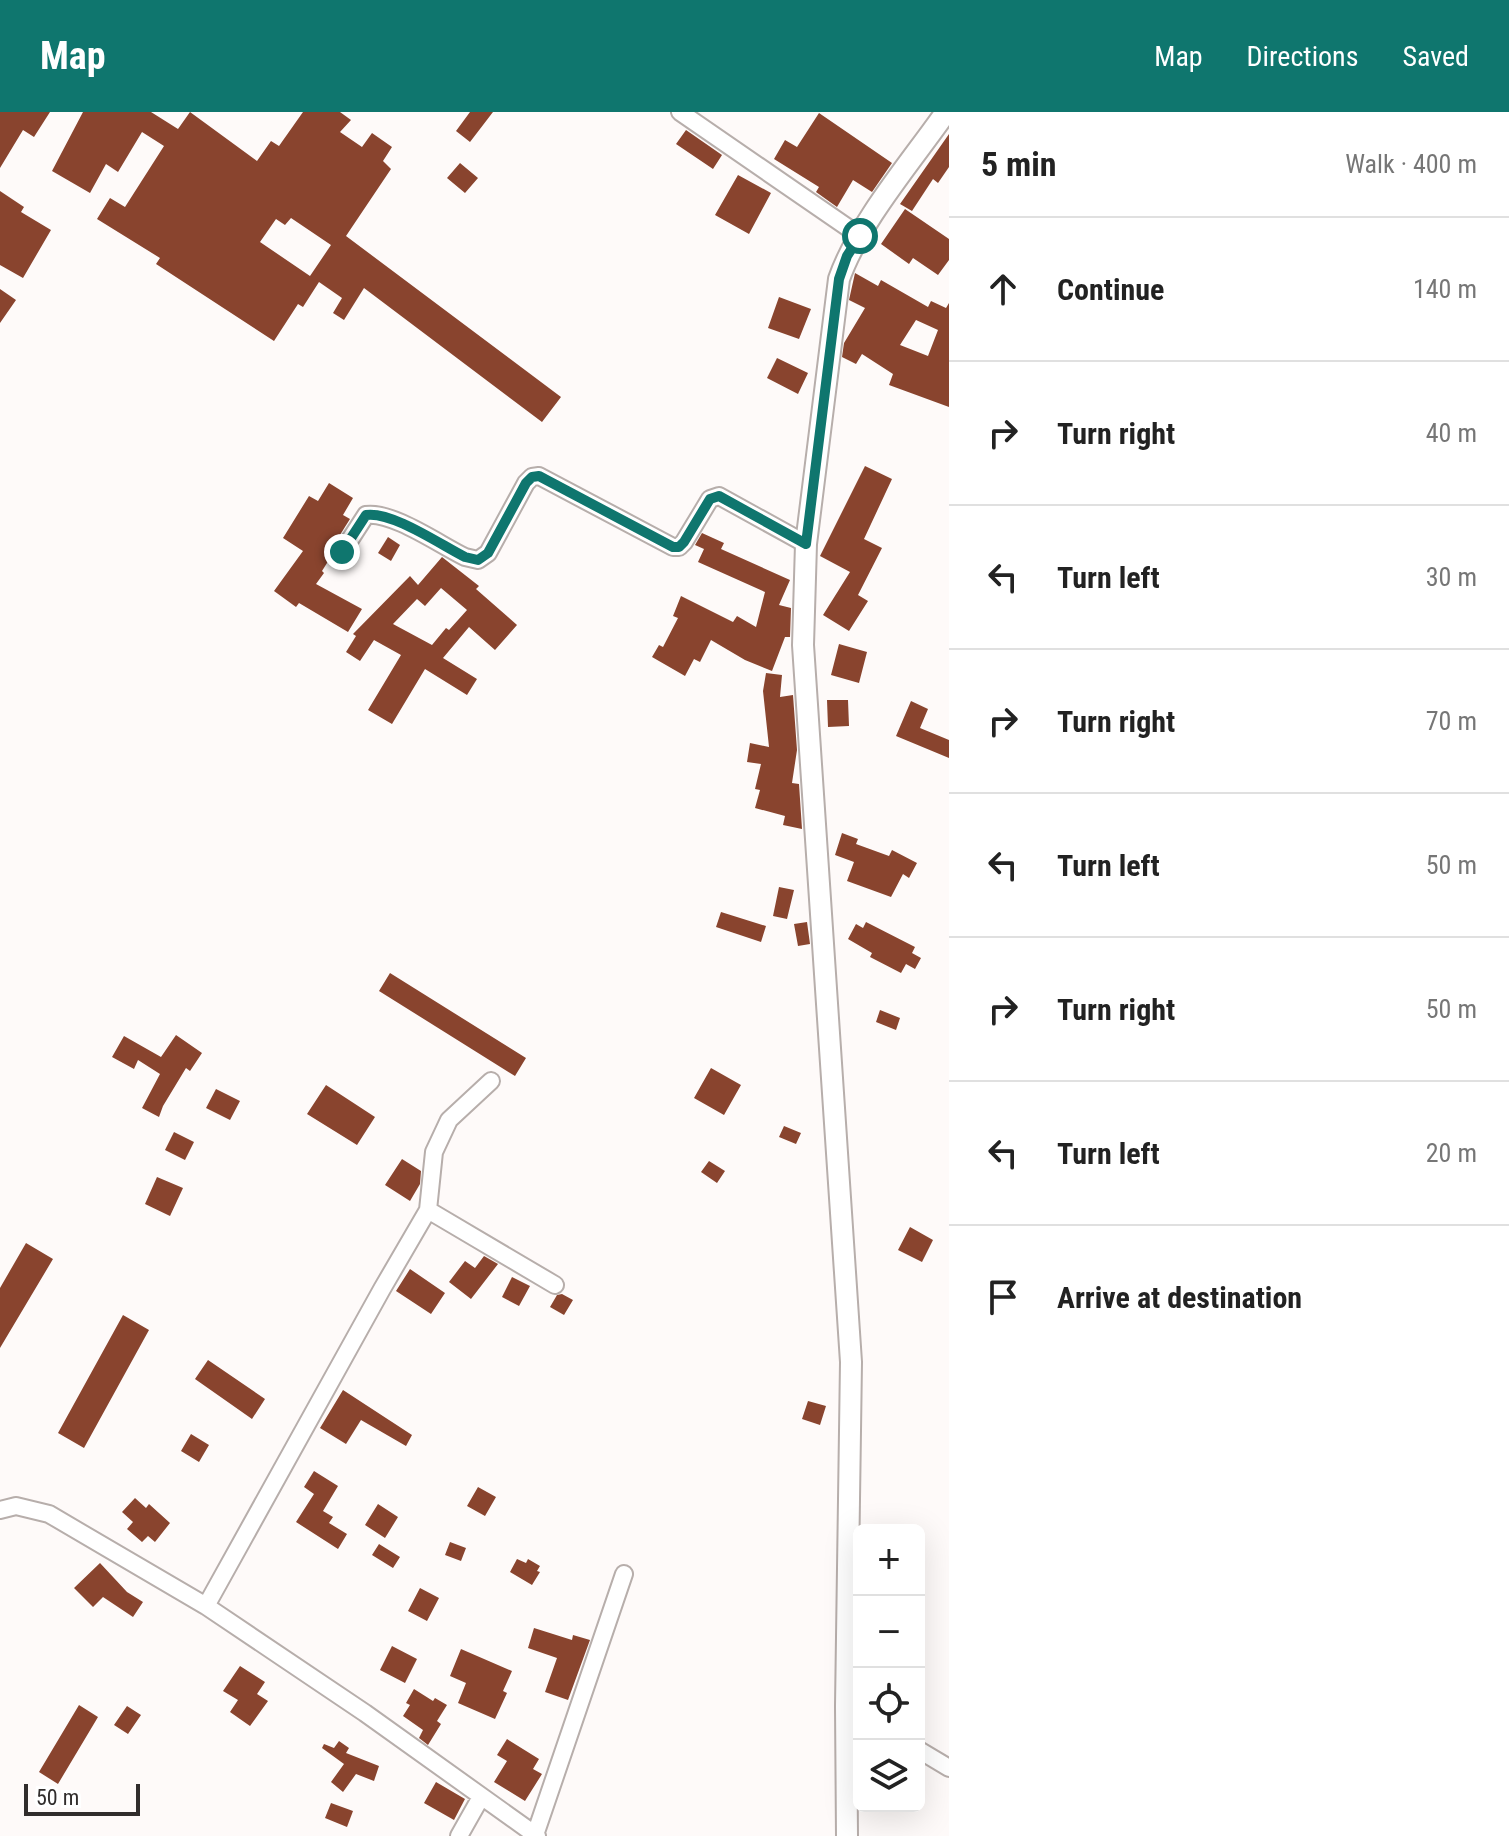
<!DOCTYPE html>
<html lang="en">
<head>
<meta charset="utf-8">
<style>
	body { margin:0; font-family:"Roboto Condensed",sans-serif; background:#f2f2f2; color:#222 }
	.controls { position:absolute; right:24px; bottom:24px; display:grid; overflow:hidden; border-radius:12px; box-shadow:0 8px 32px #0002 }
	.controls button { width:72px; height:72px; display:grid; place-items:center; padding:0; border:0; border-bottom:2px solid #e0e0e0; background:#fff; color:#222; font:40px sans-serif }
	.scale { position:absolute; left:24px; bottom:20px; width:116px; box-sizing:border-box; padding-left:8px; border:4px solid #312d2c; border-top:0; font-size:22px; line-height:28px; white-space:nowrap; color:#312d2c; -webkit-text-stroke:6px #fff; paint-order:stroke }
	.stop { position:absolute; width:24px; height:24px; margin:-18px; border:6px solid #0f766e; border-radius:50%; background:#fff }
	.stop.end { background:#0f766e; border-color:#fff; box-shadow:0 2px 8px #0008 }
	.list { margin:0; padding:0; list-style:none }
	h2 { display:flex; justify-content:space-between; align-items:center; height:104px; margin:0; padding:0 32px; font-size:34px }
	h2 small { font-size:26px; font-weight:400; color:#767676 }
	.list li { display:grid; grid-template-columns:52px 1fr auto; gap:24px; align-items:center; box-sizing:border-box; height:144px; padding:0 32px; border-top:2px solid #e0e0e0 }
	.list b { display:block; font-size:30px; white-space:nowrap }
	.list em { font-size:26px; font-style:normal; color:#767676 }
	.icon { flex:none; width:44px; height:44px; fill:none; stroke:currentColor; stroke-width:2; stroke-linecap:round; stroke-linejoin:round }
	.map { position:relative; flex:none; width:949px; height:1724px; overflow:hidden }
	header { display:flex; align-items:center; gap:48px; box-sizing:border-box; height:112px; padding:0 40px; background:#0f766e; color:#fff }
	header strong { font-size:38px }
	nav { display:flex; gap:44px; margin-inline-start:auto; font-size:28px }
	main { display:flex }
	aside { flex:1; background:#fff }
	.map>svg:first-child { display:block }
	.building { fill:#89442e; fill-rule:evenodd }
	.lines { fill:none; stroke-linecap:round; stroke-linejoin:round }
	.minor-casing { stroke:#b7aeab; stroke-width:20 }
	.tertiary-casing { stroke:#b7aeab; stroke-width:24 }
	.minor { stroke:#fff; stroke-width:16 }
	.tertiary { stroke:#fff; stroke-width:20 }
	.route { stroke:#0f766e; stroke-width:10 }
</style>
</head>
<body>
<header>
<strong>Map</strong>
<nav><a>Map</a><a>Directions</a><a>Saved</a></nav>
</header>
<main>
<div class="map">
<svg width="949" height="1724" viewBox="0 0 949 1724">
	<rect width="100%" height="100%" fill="#fefaf9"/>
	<path class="building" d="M 0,0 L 50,0 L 34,25 L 23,18 L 0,56 Z
		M 83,0 L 151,0 L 178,17 L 190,0 L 257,49 L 271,29 L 279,34 L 303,0 L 340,0 L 351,8 L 340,20 L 362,35 L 372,21 L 392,35 L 383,49 L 391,57 L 346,124 L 561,285 L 542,310 L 364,176 L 344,208 L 333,201 L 342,186 L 319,170 L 303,195 L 298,192 L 274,229 L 156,152 L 160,146 L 97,107 L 110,86 L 125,95 L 164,34 L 142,20 L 118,60 L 106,52 L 90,81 L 52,59 ZM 291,106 L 331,133 L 310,164 L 260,130 L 276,107 L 285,113 Z
		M 470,0 L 493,0 L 470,30 L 456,19 Z
		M 819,1 L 892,51 L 872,80 L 853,68 L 837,95 L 816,80 L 819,75 L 774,47 L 785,28 L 797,35 Z
		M 686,18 L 722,43 L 713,57 L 676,32 Z
		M 949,22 L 949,55 L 938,71 L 933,67 L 912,99 L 900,92 Z
		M 460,51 L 478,66 L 465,81 L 447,66 Z
		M 738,63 L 771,81 L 749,122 L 715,103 Z
		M 0,79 L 24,95 L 21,100 L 51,118 L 23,166 L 0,153 Z
		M 905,97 L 949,127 L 949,148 L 938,163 L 913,146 L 909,152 L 881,132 Z
		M 855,161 L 878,174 L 881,168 L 928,195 L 931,189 L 946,196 L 949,191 L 949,295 L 889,273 L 893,262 L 862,242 L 856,252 L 842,245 L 844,231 L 865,196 L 849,188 ZM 916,208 L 938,218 L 928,244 L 900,233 Z
		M 0,177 L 16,188 L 0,211 Z
		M 779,185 L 811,197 L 799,227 L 768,216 Z
		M 777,246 L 808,261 L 798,282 L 767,266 Z
		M 865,354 L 892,367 L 864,427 L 882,436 L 858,483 L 868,489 L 849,519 L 823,503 L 850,460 L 820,444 Z
		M 329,371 L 353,386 L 343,403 L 350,407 L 333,434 L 332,443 L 322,459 L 324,461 L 316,472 L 362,497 L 348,520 L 299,491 L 296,495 L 274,479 L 303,439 L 283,426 L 309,384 L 318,389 Z
		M 702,421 L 724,431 L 721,437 L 790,468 L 779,493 L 791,496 L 790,525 L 785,525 L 772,559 L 745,548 L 711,528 L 700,550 L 694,547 L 685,564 L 652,545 L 659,533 L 663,535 L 678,506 L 673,504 L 681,484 L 733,510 L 737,504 L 756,515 L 765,480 L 698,450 L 704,437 L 695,433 Z
		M 388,425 L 400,433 L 391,449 L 378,441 Z
		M 442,445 L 479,474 L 476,477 L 517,513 L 495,538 L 469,515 L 443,546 L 477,567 L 467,583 L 425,557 L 392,612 L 368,598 L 401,543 L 374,528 L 360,549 L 346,540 L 356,524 L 353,522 L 410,464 L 418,473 ZM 441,476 L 467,498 L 449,518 L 446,516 L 432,533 L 393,512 L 417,487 L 425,494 Z
		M 839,532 L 867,540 L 859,571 L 831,563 Z
		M 766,561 L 782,563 L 780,585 L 793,583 L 797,638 L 792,671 L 799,672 L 802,717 L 783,713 L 785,704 L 755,696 L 760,678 L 755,677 L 761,652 L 747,650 L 750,631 L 769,635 L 763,579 Z
		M 827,588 L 848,588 L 849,614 L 828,615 Z
		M 911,589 L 928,597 L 920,616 L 949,628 L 949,646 L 896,624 Z
		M 842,721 L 858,727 L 856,732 L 889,744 L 892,738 L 917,751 L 909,766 L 903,762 L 891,785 L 847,769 L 854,750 L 835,743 Z
		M 779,775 L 794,778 L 787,807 L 773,804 Z
		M 721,800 L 766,814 L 761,830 L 716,815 Z
		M 807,810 L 810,832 L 798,834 L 794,812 Z
		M 866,810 L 915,835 L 912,841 L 921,846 L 915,857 L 906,852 L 901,861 L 870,845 L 872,841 L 848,827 L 856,812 L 863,816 Z
		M 390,861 L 526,946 L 515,964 L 379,879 Z
		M 880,898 L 900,906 L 896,918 L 876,910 Z
		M 176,923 L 202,941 L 190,959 L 186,956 L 163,994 L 159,1005 L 142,996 L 160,962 L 138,948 L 134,957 L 112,945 L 124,924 L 161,945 Z
		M 711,956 L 741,973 L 724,1003 L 694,986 Z
		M 326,973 L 375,1005 L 357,1033 L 307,1002 Z
		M 216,977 L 240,989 L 230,1008 L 206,996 Z
		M 784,1014 L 801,1021 L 796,1032 L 779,1025 Z
		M 174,1020 L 194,1030 L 185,1048 L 165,1038 Z
		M 402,1047 L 421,1059 L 420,1072 L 410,1089 L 385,1073 Z
		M 709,1049 L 725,1059 L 717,1071 L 701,1060 Z
		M 157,1065 L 183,1076 L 170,1104 L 145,1092 Z
		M 910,1115 L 933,1128 L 922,1150 L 898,1138 Z
		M 26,1131 L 53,1147 L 0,1236 L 0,1176 Z
		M 484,1144 L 498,1152 L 471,1187 L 449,1170 L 465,1149 L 475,1156 Z
		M 410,1157 L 445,1181 L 431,1202 L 396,1179 Z
		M 512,1165 L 530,1174 L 519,1194 L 502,1185 Z
		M 562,1182 L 573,1188 L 564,1203 L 550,1195 L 557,1183 Z
		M 123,1203 L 149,1218 L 84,1336 L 58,1321 Z
		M 208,1248 L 265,1287 L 252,1307 L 195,1267 Z
		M 343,1278 L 412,1323 L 406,1334 L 361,1308 L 346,1332 L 320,1316 Z
		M 808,1289 L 826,1294 L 820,1313 L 802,1307 Z
		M 191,1322 L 209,1333 L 199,1350 L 181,1339 Z
		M 314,1359 L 338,1374 L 323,1399 L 333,1405 L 329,1411 L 347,1422 L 338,1437 L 296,1410 L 314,1382 L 304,1375 Z
		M 478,1375 L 496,1385 L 485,1404 L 467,1394 Z
		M 135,1386 L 146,1396 L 149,1392 L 170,1411 L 155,1430 L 148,1424 L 142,1430 L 127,1417 L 133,1410 L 122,1400 Z
		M 378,1392 L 398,1405 L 385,1426 L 365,1413 Z
		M 450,1430 L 466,1436 L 461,1449 L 445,1443 Z
		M 379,1432 L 400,1445 L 393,1456 L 372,1443 Z
		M 517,1447 L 526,1451 L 528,1447 L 540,1454 L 537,1459 L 540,1460 L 532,1473 L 510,1460 Z
		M 100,1451 L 127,1480 L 143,1490 L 133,1505 L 103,1485 L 93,1495 L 74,1476 Z
		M 420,1476 L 439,1486 L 427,1509 L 408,1499 Z
		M 534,1516 L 572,1528 L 573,1523 L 590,1528 L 568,1588 L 545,1580 L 557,1546 L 528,1536 Z
		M 392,1534 L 417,1547 L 405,1571 L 380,1558 Z
		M 461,1537 L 512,1559 L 503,1579 L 507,1581 L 495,1607 L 458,1591 L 466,1571 L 450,1564 Z
		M 240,1554 L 265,1570 L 257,1582 L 268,1589 L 250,1614 L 230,1600 L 238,1588 L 223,1579 Z
		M 414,1577 L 433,1589 L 435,1586 L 447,1593 L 437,1609 L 441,1612 L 428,1633 L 419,1626 L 423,1618 L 403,1604 L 410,1593 L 406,1591 Z
		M 79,1593 L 98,1605 L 58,1672 L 39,1660 Z
		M 127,1594 L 141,1603 L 128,1622 L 114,1613 Z
		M 507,1627 L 539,1647 L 533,1657 L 542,1662 L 525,1689 L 494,1670 L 507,1649 L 497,1643 Z
		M 339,1629 L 349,1636 L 346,1641 L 379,1654 L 374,1669 L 356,1662 L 343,1680 L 331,1670 L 344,1652 L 322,1636 L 324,1632 L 334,1636 Z
		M 436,1670 L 465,1687 L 454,1708 L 424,1691 Z
		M 331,1691 L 353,1699 L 347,1715 L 325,1706 Z"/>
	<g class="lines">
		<defs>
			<path id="minor" d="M 680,0 L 860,124
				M 342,440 L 366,403 C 392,399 440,433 465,445 L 478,448 L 488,441 L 526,371 L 532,365 L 539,364 L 673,435 L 679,435 L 684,430 L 710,387 L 719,384 L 806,432
				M 428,1098 L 555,1173
				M 0,1398 L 16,1394 L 49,1402 L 206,1494 L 365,1601 L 537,1724
				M 206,1494 L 382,1177 L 428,1098 L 434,1040 L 449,1008 L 491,969
				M 919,1638 L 949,1656
				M 535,1723 L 624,1462
				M 459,1724 L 481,1685"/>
			<path id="tertiary" d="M 847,1724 L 846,1594 L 851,1250 L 803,533 L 806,432 L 839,167 C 859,110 911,50 946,0"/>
		</defs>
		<use href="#minor" class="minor-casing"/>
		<use href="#tertiary" class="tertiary-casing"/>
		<use href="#minor" class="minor"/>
		<use href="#tertiary" class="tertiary"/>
	</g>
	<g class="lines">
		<path class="route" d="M 342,440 L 366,403 C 392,399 441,433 465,445 L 478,448 L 488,441 L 526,371 L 532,365 L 539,364 L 673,435 L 679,435 L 684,430 L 710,387 L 719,384 L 806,432 L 839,167 L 847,144 L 860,124"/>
	</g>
</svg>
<div class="controls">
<button>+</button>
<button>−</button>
<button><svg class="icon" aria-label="locate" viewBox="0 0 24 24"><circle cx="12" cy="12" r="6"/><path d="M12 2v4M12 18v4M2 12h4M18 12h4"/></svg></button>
<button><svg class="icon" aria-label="layers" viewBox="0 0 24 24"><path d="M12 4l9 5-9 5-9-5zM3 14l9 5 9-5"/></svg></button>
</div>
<div class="scale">50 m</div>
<div class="stop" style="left:860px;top:124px"></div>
<div class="stop end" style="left:342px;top:440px"></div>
</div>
<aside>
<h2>5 min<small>Walk · 400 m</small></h2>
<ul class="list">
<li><svg class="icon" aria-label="ahead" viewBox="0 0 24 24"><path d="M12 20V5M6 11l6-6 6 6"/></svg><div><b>Continue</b></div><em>140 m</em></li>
<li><svg class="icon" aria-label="right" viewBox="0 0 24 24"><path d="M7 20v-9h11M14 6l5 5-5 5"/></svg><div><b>Turn right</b></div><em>40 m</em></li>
<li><svg class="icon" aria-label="left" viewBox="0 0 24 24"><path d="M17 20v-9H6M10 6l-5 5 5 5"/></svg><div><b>Turn left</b></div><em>30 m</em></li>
<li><svg class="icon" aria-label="right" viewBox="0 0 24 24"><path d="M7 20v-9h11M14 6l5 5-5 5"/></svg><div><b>Turn right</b></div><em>70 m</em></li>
<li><svg class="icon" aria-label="left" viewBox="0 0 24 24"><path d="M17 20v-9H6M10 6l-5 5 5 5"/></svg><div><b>Turn left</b></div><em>50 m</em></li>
<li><svg class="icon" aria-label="right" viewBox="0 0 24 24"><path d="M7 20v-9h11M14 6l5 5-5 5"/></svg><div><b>Turn right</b></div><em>50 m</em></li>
<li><svg class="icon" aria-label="left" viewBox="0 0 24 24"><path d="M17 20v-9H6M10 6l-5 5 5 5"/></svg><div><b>Turn left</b></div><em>20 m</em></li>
<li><svg class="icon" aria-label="arrive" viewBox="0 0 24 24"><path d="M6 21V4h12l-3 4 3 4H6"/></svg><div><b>Arrive at destination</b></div></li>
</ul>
</aside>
</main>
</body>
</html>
